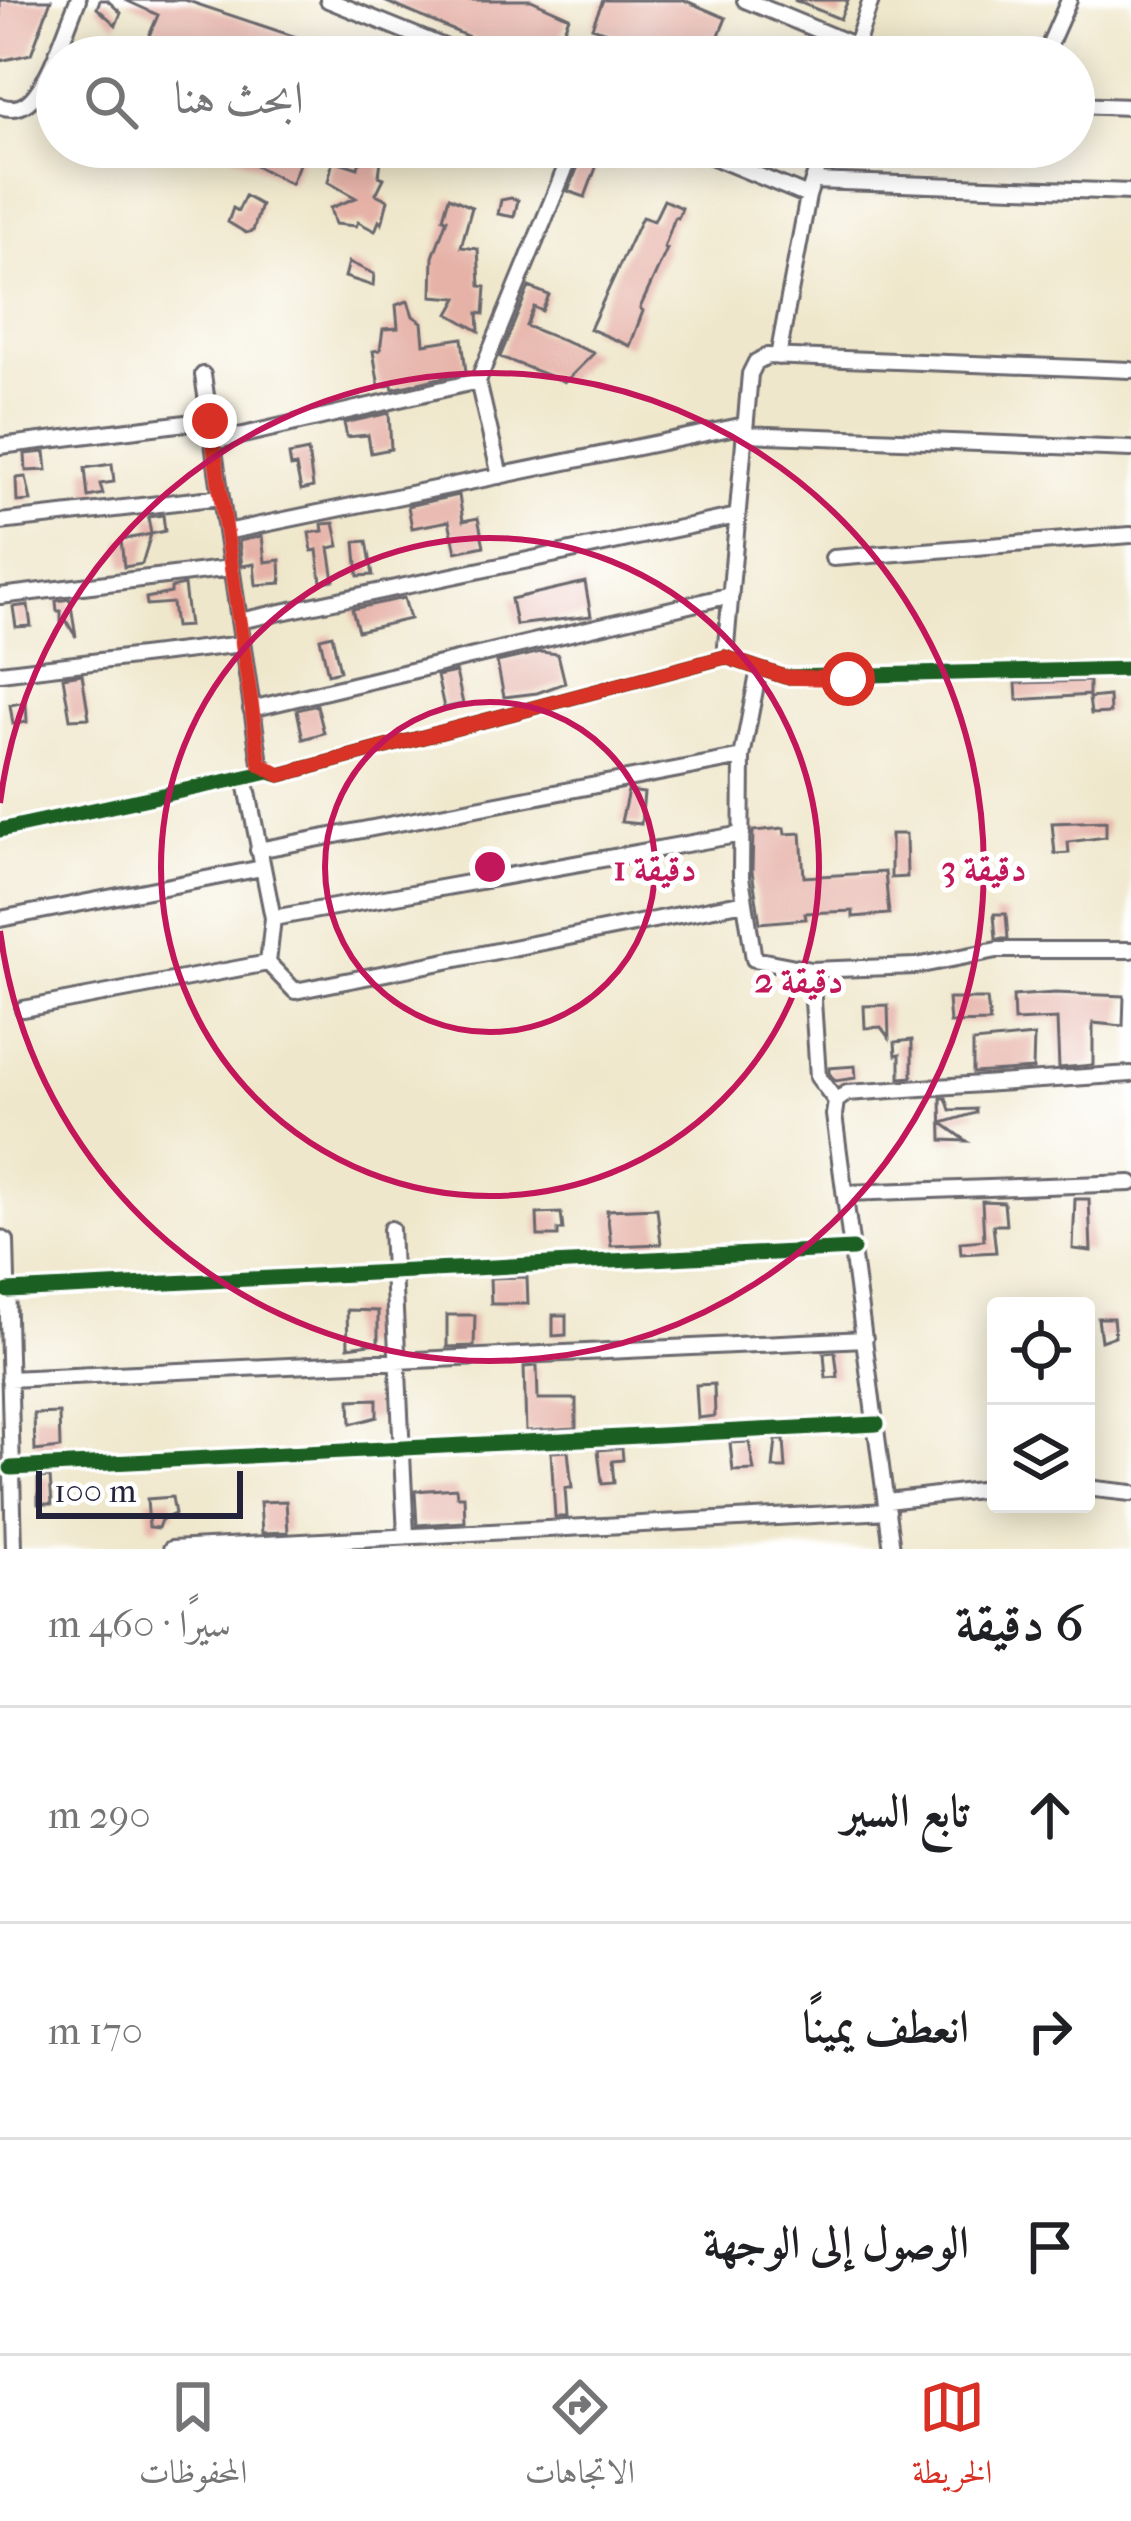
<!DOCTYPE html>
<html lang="ar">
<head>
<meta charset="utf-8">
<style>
	body { margin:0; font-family:"IM FELL French Canon",Amiri,serif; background:#f2f2f2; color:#202124; direction:rtl }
	.controls { position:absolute; right:36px; bottom:36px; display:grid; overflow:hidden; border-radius:12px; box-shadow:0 6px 30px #0003 }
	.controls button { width:108px; height:108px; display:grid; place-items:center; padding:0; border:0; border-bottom:3px solid #e0e0e0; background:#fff; color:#202124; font:60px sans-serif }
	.scale { position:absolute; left:36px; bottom:30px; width:207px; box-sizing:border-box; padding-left:12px; border:6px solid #22223b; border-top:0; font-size:33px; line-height:42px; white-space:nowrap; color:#22223b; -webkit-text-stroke:9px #fff; paint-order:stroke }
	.stop { position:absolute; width:36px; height:36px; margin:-27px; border:9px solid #d93025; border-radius:50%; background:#fff }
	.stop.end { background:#d93025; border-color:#fff; box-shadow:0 3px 12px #0008 }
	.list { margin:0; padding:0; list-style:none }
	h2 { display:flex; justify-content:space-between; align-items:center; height:156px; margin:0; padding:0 48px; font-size:51px }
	h2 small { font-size:39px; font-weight:400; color:#757577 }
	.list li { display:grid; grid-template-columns:78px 1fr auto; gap:36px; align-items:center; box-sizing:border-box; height:216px; padding:0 48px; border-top:3px solid #e0e0e0 }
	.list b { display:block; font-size:45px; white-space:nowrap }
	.list em { font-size:39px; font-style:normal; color:#757577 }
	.icon { flex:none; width:66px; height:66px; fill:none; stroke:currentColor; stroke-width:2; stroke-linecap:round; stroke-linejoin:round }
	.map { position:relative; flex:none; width:1131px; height:1549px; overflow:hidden; direction:ltr }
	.search { position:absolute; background:#fff; box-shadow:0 6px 30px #0003; left:36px; right:36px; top:36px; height:132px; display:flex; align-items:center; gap:30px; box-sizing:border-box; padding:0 42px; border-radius:66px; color:#757577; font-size:45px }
	.sheet { height:804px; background:#fff }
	nav { display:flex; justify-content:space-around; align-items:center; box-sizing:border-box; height:168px; border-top:3px solid #e0e0e0; background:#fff; font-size:33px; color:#757577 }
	nav a { display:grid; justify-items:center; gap:6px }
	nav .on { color:#d93025 }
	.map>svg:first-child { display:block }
	.building { fill:#e6b2a8 }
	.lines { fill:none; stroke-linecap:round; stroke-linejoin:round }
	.minor-casing { stroke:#6a676d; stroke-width:20 }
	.minor { stroke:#fff; stroke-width:14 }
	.cycleway-casing { stroke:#fff; stroke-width:22 }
	.cycleway { stroke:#1b5e20; stroke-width:15 }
	.route { stroke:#d93025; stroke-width:15 }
	.ring { fill:none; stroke:#c2185b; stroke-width:6 }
	.centre { fill:#c2185b; stroke:#fff; stroke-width:6 }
	.ring-label { font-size:36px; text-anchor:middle; font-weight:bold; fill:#c2185b; stroke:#fff; stroke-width:10; stroke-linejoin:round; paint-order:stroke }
</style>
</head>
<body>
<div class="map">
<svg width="1131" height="1549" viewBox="0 0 1131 1549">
	<rect width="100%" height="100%" fill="#fff"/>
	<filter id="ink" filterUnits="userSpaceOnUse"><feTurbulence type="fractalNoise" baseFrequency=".00833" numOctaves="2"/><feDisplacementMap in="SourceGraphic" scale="24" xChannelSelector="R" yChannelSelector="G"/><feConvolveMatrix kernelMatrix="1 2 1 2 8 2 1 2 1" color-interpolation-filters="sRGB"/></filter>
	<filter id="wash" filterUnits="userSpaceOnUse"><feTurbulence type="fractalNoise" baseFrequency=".004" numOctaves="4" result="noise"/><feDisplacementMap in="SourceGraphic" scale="48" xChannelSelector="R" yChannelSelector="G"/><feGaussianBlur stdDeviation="2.7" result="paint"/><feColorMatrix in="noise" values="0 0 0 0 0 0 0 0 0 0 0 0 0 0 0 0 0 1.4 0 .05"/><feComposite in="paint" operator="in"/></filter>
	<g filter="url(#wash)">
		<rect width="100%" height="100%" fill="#efe7cb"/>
		<g id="blocks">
			<path class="building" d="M 0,0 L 51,0 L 31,54 L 0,61 Z
				M 100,0 L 107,0 L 121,13 L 116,25 L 97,8 Z
				M 125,0 L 185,0 L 356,57 L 140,57 L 158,15 Z
				M 382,0 L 531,0 L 569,17 L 553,57 L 516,57 Z
				M 603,0 L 684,0 L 726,18 L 710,57 L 609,57 L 617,36 L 592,27 Z
				M 794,0 L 848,0 L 840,19 Z
				M 219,147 L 306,147 L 291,184 Z
				M 363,147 L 382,152 L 379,176 L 384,178 L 376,194 L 388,200 L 382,224 L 379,221 L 375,231 L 358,222 L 356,226 L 335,224 L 330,208 L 356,198 L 328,182 L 333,160 L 358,168 Z
				M 581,159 L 597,165 L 585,197 L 568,191 Z
				M 245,196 L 261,205 L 253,231 L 246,233 L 228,222 L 233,208 L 238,211 Z
				M 449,197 L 472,207 L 461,247 L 478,249 L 480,286 L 486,287 L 484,314 L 478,313 L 479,331 L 449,314 L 458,298 L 432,296 L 433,257 L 447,219 L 443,218 Z
				M 511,198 L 518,200 L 514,217 L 498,214 L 501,200 Z
				M 664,200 L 682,208 L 678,218 L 675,217 L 664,248 L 667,249 L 640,308 L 643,311 L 630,346 L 590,329 L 642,217 L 654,221 Z
				M 349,262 L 374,274 L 373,286 L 345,277 Z
				M 529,287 L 549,295 L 542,311 L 534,307 L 526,326 L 594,353 L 565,382 L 500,357 Z
				M 408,301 L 413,316 L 422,322 L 424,344 L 462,338 L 466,372 L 393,389 L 392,385 L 379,387 L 373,351 L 380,350 L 383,329 L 398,328 L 396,305 Z
				M 389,413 L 391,449 L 371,453 L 368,435 L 347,437 L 344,423 Z
				M 308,451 L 313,487 L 301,490 L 296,466 L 291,467 L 289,455 Z
				M 45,452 L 47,470 L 26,471 L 25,454 Z
				M 112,464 L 114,482 L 100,484 L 103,494 L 88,497 L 85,468 Z
				M 26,477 L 31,501 L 17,502 L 16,478 Z
				M 459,495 L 463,521 L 478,518 L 484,546 L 456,552 L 449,521 L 412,528 L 408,506 Z
				M 163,515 L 165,531 L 151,534 L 142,564 L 124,567 L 121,540 L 151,534 L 148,517 Z
				M 334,523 L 339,546 L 329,548 L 334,580 L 321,582 L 317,550 L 312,551 L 309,533 L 323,531 L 322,524 Z
				M 262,536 L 265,562 L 280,560 L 281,583 L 256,585 L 254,564 L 242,566 L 239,541 Z
				M 367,541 L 373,575 L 358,576 L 355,542 Z
				M 585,582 L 591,616 L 516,625 L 511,599 Z
				M 184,585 L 189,626 L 175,627 L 172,603 L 147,605 L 146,598 L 171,593 L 171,588 Z
				M 404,598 L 410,619 L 358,631 L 352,609 Z
				M 70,599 L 76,637 L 65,619 L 61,621 L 61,611 L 57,611 L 56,601 Z
				M 28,605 L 31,626 L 16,627 L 13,607 Z
				M 332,635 L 340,671 L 328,674 L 320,638 Z
				M 541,652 L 558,654 L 565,683 L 537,693 L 504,697 L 497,662 Z
				M 456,672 L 463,704 L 444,708 L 437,676 Z
				M 82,674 L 89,718 L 70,719 L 63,677 Z
				M 1089,681 L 1089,695 L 1017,700 L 1016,683 Z
				M 1109,696 L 1110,713 L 1091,714 L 1089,698 Z
				M 26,702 L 27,722 L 13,724 L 10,705 Z
				M 317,705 L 324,733 L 303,739 L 297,710 Z
				M 628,791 L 644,793 L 641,824 L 621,822 Z
				M 1106,821 L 1106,837 L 1068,842 L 1069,853 L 1055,854 L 1052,823 Z
				M 784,828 L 785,834 L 801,833 L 804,877 L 885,872 L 889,914 L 853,917 L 853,911 L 805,913 L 806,919 L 760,923 L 752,871 L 753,831 Z
				M 891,834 L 906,834 L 907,877 L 891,878 Z
				M 994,914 L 1006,914 L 1008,939 L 996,939 Z
				M 1055,993 L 1124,996 L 1123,1026 L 1093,1023 L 1093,1065 L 1059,1068 L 1057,1019 L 1014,1021 L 1013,996 Z
				M 948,999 L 987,999 L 990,1022 L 950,1023 Z
				M 888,1005 L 889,1038 L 881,1027 L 865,1028 L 864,1006 Z
				M 1034,1036 L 1033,1069 L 973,1073 L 973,1042 Z
				M 912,1040 L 912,1077 L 900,1078 L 900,1054 L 896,1055 L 895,1042 Z
				M 855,1066 L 856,1078 L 835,1081 L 829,1073 L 829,1068 Z
				M 941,1098 L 946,1098 L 950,1110 L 976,1109 L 976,1113 L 942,1123 L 967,1141 L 942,1140 Z
				M 1075,1199 L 1089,1199 L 1091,1251 L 1073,1249 Z
				M 982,1201 L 1004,1202 L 1006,1225 L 993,1225 L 996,1252 L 961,1254 L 960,1242 L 984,1240 Z
				M 657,1208 L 661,1244 L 611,1246 L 607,1210 Z
				M 561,1213 L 563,1230 L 558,1230 L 558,1236 L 538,1236 L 537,1214 Z
				M 527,1277 L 528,1304 L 491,1304 L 490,1278 Z
				M 347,1310 L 378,1311 L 378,1343 L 348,1347 Z
				M 447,1315 L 475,1315 L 474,1346 L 447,1347 Z
				M 553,1315 L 566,1315 L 566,1335 L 553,1336 Z
				M 1098,1318 L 1113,1318 L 1115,1336 L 1101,1341 Z
				M 835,1352 L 838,1377 L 826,1378 L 824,1353 Z
				M 537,1366 L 538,1399 L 576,1399 L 576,1428 L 526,1431 L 524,1367 Z
				M 714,1384 L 715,1416 L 698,1418 L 696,1385 Z
				M 377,1399 L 377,1417 L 351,1424 L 350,1400 Z
				M 59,1413 L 60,1448 L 35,1451 L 34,1414 Z
				M 776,1440 L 784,1440 L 786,1468 L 773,1468 Z
				M 749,1442 L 754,1470 L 733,1471 L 730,1443 Z
				M 622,1448 L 623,1460 L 612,1461 L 614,1483 L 602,1484 L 598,1450 Z
				M 568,1451 L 572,1488 L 565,1488 L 567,1517 L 555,1517 L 551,1452 Z
				M 50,1477 L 52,1504 L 38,1504 L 38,1478 Z
				M 456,1488 L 457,1496 L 464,1496 L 465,1522 L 417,1525 L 415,1491 Z
				M 172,1497 L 175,1514 L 161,1520 L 158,1528 L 149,1527 L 147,1499 Z
				M 286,1501 L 288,1532 L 262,1533 L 260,1502 Z"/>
		</g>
	</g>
	<g filter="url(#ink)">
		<use href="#blocks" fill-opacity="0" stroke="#6a676d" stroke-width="3"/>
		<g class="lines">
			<defs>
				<path id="minor" d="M 328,0 L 469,57
					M 745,0 L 856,46
					M 852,57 L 871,0
					M 1044,57 L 1069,0
					M 1074,105 L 1131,107
					M 0,106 C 9,109 19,109 27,103 C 48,88 67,25 78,0
					M 689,147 L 808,196
					M 813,181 L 1131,192
					M 778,357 L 808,196 L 824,147
					M 203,375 L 260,763 L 269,772
					M 745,434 L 1131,449
					M 213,442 L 478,381
					M 0,446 L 210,420
					M 500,476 L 478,381 L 574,147
					M 0,522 L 221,497
					M 226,532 L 745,425
					M 833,558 L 1131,535
					M 0,596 L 231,568
					M 239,621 L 737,516
					M 725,657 L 750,374 L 756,362 L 767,356 L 1131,370
					M 759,669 L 742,757 L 741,877 L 754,959 L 811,970 L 916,966 L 997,950 L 1131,950
					M 0,673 L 242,644
					M 251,709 L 731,595
					M 245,777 L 273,918 L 268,963 L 295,991 L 745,902
					M 0,830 L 269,772 L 280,775 L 725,657 L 785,677 L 1131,669
					M 258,850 L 742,757
					M 273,918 L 742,834
					M 0,919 L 262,868
					M 811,970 L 818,1077 L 836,1101
					M 23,1009 L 268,963
					M 846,1193 L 1131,1183
					M 391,1229 L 406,1536
					M 0,1238 L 6,1241 L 14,1549
					M 8,1291 L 853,1249
					M 9,1379 L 865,1339
					M 11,1468 L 877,1424
					M 1086,1488 L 1131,1493
					M 887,1501 L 996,1488
					M 171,1549 L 888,1511
					M 892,1549 L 834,1115 L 836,1101 L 847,1093 L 1131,1074"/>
			</defs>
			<use href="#minor" class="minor-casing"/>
			<use href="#minor" class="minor"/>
			<defs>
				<path id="cycleway" d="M 0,830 L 269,772 L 280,775 L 725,657 L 785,677 L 1131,669
					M 8,1291 L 853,1249
					M 11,1468 L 877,1424"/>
			</defs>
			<use href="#cycleway" class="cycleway-casing"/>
			<use href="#cycleway" class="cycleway"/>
		</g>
	</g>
	<g class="lines" filter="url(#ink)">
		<path class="route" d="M 210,421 L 260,764 L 280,775 L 725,657 L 785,677 L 848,679"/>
	</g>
	<g class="ring">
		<circle cx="490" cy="867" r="165"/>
		<circle cx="490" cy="867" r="329"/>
		<path d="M0 803A494 494 0 1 1 0 931"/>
	</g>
	<circle cx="490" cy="867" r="18" class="centre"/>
	<g class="ring-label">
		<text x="655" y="880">1 دقيقة</text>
		<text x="984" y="880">3 دقيقة</text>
		<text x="799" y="992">2 دقيقة</text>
	</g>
</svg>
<div class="controls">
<button><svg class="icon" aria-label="locate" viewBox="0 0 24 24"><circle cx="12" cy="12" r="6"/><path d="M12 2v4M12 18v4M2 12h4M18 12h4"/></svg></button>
<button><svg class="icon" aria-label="layers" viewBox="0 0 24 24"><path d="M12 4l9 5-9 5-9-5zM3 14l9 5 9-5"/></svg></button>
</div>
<div class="scale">100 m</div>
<div class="stop" style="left:848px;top:679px"></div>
<div class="stop end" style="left:210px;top:421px"></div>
<div class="search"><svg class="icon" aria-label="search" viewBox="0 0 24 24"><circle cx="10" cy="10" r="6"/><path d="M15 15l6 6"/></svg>ابحث هنا</div>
</div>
<section class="sheet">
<h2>6 دقيقة<small>سيرًا · 460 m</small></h2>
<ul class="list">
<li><svg class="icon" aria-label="ahead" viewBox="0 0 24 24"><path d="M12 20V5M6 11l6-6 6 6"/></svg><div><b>تابع السير</b></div><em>290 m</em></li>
<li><svg class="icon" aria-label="right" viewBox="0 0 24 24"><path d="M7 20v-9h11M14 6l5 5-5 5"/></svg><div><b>انعطف يمينًا</b></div><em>170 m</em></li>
<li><svg class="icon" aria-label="arrive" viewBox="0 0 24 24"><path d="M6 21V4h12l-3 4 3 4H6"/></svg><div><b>الوصول إلى الوجهة</b></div></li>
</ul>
</section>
<nav>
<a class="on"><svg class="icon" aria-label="map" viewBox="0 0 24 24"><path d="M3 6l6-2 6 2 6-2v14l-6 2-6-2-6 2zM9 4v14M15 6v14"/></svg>الخريطة</a>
<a><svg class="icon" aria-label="directions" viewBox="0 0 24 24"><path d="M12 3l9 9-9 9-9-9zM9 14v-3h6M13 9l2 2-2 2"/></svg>الاتجاهات</a>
<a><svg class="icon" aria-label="saved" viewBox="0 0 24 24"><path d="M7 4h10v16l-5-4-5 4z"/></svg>المحفوظات</a>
</nav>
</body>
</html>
